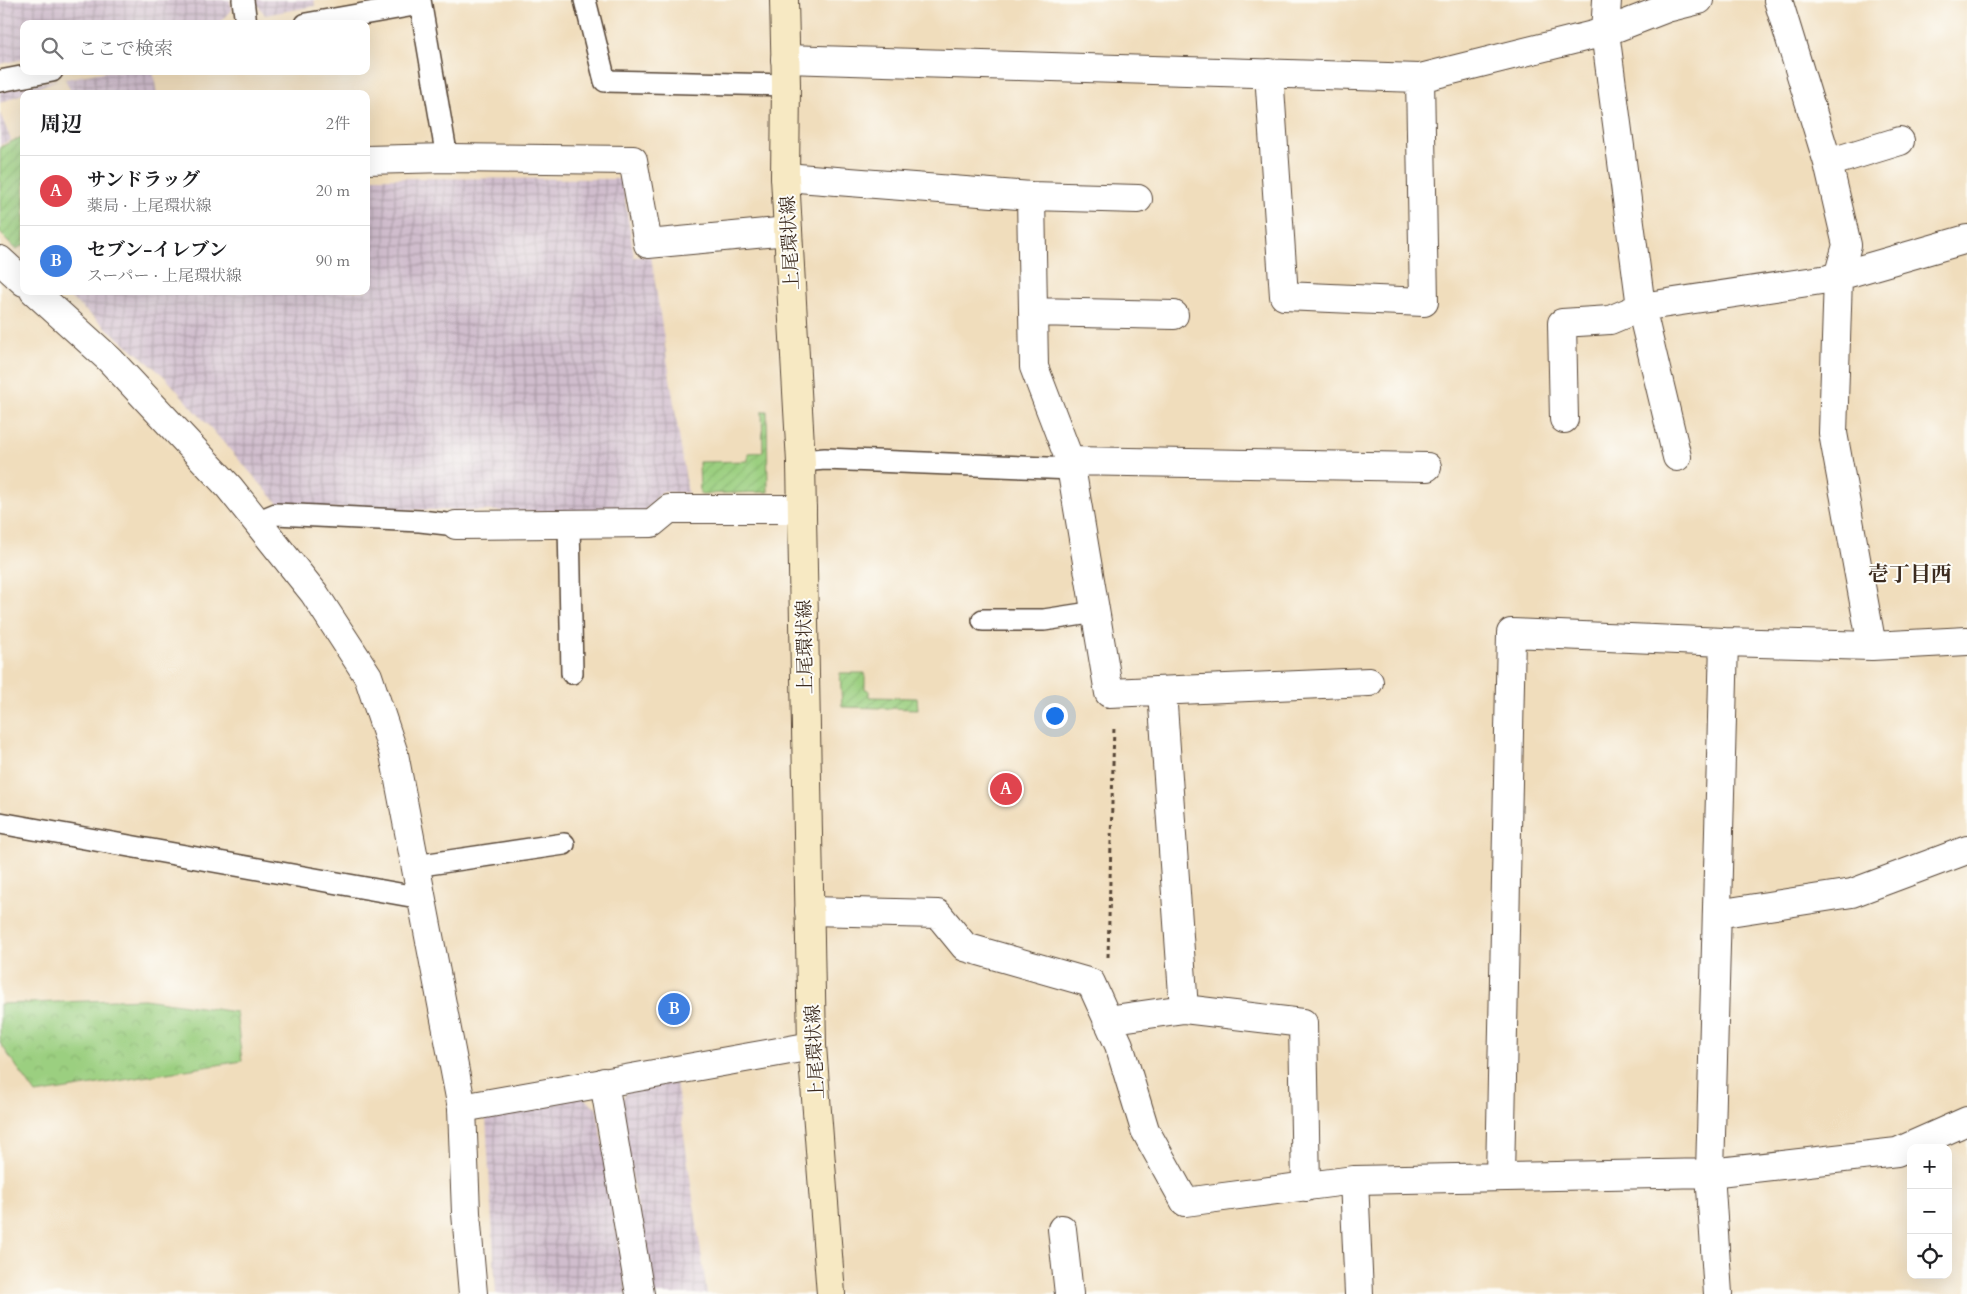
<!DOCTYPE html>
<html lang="ja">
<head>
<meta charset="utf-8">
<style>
	body { margin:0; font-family:Cardo,"Noto Serif JP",serif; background:#f6f6f6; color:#202124 }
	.controls { position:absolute; right:15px; bottom:15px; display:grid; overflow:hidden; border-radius:10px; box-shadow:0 5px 20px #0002 }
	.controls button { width:45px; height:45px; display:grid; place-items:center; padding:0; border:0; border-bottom:1px solid #e0e0e0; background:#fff; color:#202124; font:25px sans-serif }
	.you { position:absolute; left:1054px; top:715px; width:18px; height:18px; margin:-12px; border:4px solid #fff; border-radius:50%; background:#1a73e8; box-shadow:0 0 0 8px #1a73e833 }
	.badge { display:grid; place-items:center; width:32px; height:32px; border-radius:50%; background:#d1495b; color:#fff; font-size:16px; font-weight:700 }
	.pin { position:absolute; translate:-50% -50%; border:2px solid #fff; box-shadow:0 1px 5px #0006 }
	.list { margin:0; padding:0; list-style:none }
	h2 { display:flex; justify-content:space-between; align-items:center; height:65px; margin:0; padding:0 20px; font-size:21px }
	h2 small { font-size:16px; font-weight:400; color:#757577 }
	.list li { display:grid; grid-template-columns:32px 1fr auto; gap:15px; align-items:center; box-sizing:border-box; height:70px; padding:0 20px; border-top:1px solid #e0e0e0 }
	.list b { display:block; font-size:19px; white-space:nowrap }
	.list p { margin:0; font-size:16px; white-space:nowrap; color:#757577 }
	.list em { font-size:16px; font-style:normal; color:#757577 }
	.icon { flex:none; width:28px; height:28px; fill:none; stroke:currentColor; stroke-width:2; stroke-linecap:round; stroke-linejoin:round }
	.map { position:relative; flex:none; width:1967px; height:1294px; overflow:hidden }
	.search { position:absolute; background:#fff; box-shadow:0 5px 20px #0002; left:20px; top:20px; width:350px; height:55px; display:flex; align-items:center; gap:12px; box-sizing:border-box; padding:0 18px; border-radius:10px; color:#757577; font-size:19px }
	.panel { position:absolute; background:#fff; box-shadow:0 5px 20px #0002; left:20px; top:90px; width:350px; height:205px; border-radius:10px }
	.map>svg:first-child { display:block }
	.industrial { fill:url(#industrial-grid) }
	.park { fill:url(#park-crowns); stroke:#6b7c4f }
	.garden { fill:url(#garden-furrows); stroke:#6b7c4f }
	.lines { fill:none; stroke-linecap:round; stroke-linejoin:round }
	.service-casing { stroke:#564536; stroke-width:24 }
	.minor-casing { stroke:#564536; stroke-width:30 }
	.tertiary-casing { stroke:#564536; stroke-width:30 }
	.secondary-casing { stroke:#564536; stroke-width:30 }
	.path { stroke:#564536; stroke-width:3; stroke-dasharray:4 4; stroke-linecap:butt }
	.service { stroke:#fff; stroke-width:21 }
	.minor { stroke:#fff; stroke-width:28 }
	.tertiary { stroke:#fff; stroke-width:28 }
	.secondary { stroke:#f7e9c3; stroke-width:28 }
	.labels { text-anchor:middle; stroke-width:4; stroke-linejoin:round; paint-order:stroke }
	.street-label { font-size:19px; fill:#3b2a1e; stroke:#fdfcf7 }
	.quarter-label { font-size:21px; font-weight:bold; fill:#3b2a1e; stroke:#fdfcf7 }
</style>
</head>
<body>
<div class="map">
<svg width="1967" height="1294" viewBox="0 0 1967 1294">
	<defs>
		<pattern id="industrial-grid" width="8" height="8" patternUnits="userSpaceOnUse" patternTransform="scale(1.25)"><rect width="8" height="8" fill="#d0bdcd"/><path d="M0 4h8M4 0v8" fill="none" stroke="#aa9aa6"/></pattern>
		<pattern id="park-crowns" width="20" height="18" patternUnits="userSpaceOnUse" patternTransform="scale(1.25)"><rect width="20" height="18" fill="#9bcf80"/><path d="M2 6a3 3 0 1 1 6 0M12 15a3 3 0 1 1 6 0" fill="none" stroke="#86b26e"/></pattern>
		<pattern id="garden-furrows" width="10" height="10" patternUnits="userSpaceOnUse" patternTransform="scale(1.25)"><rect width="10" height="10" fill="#9bcf80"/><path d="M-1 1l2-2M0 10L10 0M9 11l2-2" fill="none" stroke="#86b26e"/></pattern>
	</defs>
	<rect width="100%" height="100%" fill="#fdfcf7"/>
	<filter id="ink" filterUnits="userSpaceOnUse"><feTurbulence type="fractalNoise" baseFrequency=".02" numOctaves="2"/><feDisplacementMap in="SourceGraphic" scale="10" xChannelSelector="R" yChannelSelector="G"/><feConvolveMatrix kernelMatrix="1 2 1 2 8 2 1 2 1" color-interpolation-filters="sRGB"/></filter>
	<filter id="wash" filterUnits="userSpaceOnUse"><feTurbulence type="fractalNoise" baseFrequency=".0096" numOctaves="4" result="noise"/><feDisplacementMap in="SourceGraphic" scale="20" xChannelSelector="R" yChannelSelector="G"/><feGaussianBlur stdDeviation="1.12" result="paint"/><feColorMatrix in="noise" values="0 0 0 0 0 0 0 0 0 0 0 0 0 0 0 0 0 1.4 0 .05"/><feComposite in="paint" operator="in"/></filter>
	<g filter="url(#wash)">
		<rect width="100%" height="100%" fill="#f0ddbc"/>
		<path class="industrial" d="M 0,0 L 230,0 L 232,10 L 218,24 L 24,24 L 24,59 L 0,64 Z
			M 254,0 L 314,0 L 315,6 L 265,15 Z
			M 108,71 L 153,71 L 157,94 L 72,94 L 65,79 Z
			M 59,79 L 0,103 L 0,91 Z
			M 0,113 L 11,140 L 0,145 Z
			M 366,178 L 622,179 L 634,257 L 651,256 L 688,493 L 662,492 L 643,513 L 282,508 L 164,376 L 62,291 L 366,291 Z
			M 676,1081 L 704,1273 L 707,1294 L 653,1294 L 619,1105 L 628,1089 Z
			M 582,1096 L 597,1108 L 627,1294 L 496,1294 L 486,1118 Z"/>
		<path class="park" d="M 144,999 L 236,1012 L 242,1061 L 36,1094 L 0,1043 L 0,1004 Z"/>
		<path class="garden" d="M 24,136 L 24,245 L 16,249 L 0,233 L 0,147 Z
			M 762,411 L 767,411 L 768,492 L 700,494 L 699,462 L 748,461 L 748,453 L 763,452 Z
			M 840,673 L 865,673 L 865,689 L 869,690 L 869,697 L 917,698 L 918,709 L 842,707 Z"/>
	</g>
	<g filter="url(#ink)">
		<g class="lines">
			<defs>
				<path id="service" d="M 243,0 L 246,24
					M 420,0 L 447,158
					M 585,0 L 605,81 L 786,85
					M 306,24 L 420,4
					M 0,81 L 52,71
					M 801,461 L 825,459 L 1072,469
					M 257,522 L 276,514 L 420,521 L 456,525
					M 569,524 L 572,673
					M 983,620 L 1044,620 L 1096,612
					M 0,823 L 422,898
					M 415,866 L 564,844"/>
				<path id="minor" d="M 1607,0 L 1605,32 L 1641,307 L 1677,457
					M 1778,0 L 1828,163 L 1900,141
					M 785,59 L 1420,78 L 1605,32 L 1667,8 L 1699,0
					M 1269,73 L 1284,296 L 1424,302 L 1420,78
					M 366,160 L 447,158 L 633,160 L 648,244 L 788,231
					M 1828,163 L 1847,245 L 1838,277 L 1833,433 L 1872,646
					M 785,177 L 1031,196 L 1034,367 L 1070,461 L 1109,693 L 1369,682
					M 1031,196 L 1138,199
					M 1033,312 L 1174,315
					M 1564,419 L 1562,323 L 1610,320 L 1641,307 L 1828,279 L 1967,239
					M 1070,461 L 1427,467
					M 456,525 L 652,523 L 669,509 L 802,509
					M 1162,691 L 1184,1009
					M 809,911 L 938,914 L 965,947 L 1091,983 L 1119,1045 L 1145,1130 L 1185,1202 L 1354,1180 L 1710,1173 L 1897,1152 L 1967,1121
					M 1717,914 L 1852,893 L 1967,850
					M 1107,1020 L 1184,1009 L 1303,1023 L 1306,1187
					M 604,1082 L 640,1294
					M 462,1108 L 812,1046
					M 1500,1177 L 1511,633 L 1724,642
					M 1354,1180 L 1359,1294
					M 1062,1229 L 1069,1294
					M 1718,1294 L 1710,1173 L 1724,642 L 1872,646 L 1967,641"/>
				<path id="tertiary" d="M 0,260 L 24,282
					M 34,291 L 110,360 L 229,487 L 314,593 L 368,676 L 394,754 L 462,1108 L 466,1213 L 473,1294"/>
				<path id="secondary" d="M 784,0 L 786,85 L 785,177 L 801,463 L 812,1046 L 831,1294"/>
			</defs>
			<use href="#service" class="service-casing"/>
			<use href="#minor" class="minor-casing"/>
			<use href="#tertiary" class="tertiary-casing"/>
			<use href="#secondary" class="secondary-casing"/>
			<path class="path" d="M 1108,957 L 1114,726"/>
			<use href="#service" class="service"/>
			<use href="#minor" class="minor"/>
			<use href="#tertiary" class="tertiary"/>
			<use href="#secondary" class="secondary"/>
		</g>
	</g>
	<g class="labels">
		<g class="street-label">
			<text transform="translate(789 243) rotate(-93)" y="7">上尾環状線</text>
			<text transform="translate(804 647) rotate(-91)" y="7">上尾環状線</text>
			<text transform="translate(814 1052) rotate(-93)" y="7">上尾環状線</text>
		</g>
		<g class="quarter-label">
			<text x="1910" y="581">壱丁目西</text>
		</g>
	</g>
</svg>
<div class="controls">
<button>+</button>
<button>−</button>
<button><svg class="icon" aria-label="locate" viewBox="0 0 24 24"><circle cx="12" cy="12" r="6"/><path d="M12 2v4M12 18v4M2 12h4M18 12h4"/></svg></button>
</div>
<div class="you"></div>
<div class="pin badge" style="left:1006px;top:789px;background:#e0444e">A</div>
<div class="pin badge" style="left:674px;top:1009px;background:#3f7fe0">B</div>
<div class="search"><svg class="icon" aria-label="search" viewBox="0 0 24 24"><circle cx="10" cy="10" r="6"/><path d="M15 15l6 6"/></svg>ここで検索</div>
<section class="panel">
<h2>周辺<small>2件</small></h2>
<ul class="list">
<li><span class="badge" style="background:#e0444e">A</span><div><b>サンドラッグ</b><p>薬局 · 上尾環状線</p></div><em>20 m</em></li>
<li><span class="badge" style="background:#3f7fe0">B</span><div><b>セブン-イレブン</b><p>スーパー · 上尾環状線</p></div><em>90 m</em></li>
</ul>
</section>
</div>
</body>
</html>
